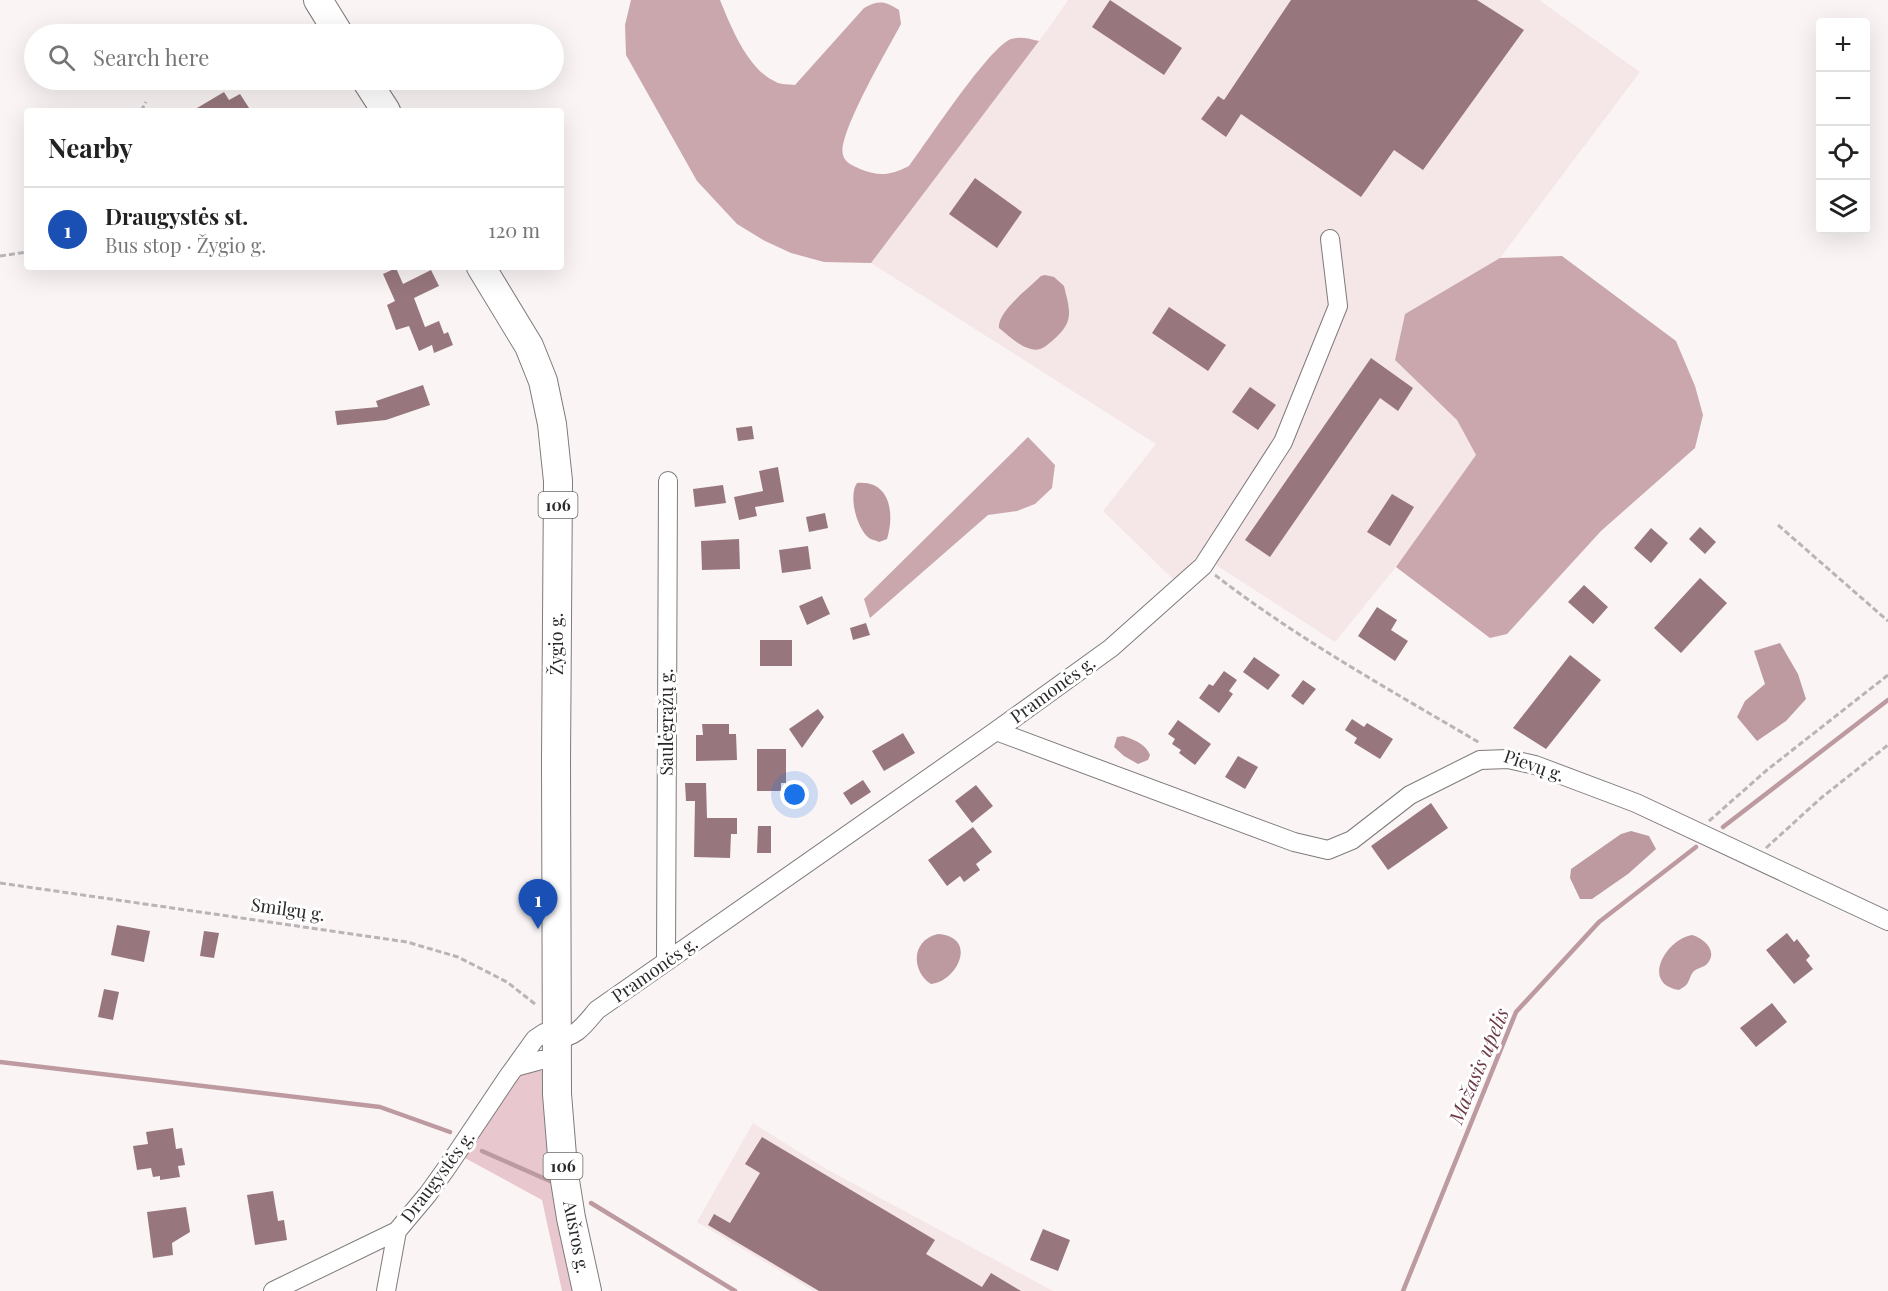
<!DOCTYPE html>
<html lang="en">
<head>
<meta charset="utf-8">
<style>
	body { margin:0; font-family:"Playfair Display",serif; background:#f2f2f2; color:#222 }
	.controls { position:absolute; right:18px; top:18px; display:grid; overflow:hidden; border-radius:6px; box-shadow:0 6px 24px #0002 }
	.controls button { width:54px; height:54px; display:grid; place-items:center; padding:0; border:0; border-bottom:2px solid #e0e0e0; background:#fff; color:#222; font:30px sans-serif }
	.you { position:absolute; left:795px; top:795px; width:21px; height:21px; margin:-15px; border:4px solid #fff; border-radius:50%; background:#1a73e8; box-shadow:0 0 0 9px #1a73e833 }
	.badge { display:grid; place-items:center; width:39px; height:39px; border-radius:50%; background:#0f766e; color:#fff; font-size:20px; font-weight:700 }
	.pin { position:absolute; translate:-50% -50px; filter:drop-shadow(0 2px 3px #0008) }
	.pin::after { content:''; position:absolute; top:32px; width:21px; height:18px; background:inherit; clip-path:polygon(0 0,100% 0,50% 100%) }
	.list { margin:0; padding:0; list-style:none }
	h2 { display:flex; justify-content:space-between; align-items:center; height:78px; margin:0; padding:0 24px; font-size:26px }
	h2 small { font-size:20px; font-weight:400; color:#767676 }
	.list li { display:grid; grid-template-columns:39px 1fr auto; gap:18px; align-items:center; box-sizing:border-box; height:84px; padding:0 24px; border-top:2px solid #e0e0e0 }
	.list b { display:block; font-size:22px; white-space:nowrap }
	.list p { margin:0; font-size:20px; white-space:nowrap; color:#767676 }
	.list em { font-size:20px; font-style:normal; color:#767676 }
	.icon { flex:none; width:33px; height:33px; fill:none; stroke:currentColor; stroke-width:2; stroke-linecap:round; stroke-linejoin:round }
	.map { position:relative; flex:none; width:1888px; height:1291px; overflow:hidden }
	.search { position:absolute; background:#fff; box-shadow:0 6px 24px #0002; left:24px; top:24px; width:540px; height:66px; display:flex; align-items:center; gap:15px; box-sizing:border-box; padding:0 21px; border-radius:33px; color:#767676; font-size:22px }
	.panel { position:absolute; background:#fff; box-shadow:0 6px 24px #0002; left:24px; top:108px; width:540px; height:162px; border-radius:6px }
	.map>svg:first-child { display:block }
	.built { fill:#f5e6e8 }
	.green { fill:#e8c8ce }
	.forest { fill:#caa7ad }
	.water { fill:#bd9aa0 }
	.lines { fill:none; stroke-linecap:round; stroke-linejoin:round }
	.stream { stroke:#bd9aa0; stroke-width:4.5 }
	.building { fill:#97777d }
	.street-casing { stroke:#7f7a7b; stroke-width:20 }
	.primary-casing { stroke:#7f7a7b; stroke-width:30 }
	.path { stroke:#b9b4b5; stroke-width:3; stroke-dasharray:6 3; stroke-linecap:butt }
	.street { stroke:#fff; stroke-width:18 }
	.primary { stroke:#fff; stroke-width:28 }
	.labels { text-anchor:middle; stroke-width:6; stroke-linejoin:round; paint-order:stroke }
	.shield { fill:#fff; stroke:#6b6869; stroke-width:1.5 }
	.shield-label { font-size:16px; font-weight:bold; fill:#2b2829 }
	.street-label { font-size:18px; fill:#2b2829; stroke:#fff }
	.water-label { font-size:20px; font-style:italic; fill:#6e3c48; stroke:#fff }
</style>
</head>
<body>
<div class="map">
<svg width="1888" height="1291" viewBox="0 0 1888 1291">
	<rect width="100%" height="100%" fill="#faf4f5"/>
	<path class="built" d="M 1068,0 L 1539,0 L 1640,72 L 1500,258 L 1405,314 L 1395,360 L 1457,420 L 1476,455 L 1396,567 L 1335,642 L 1199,554 L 1175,581 L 1103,511 L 1156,444 L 871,263 L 1051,25 Z
		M 753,1123 L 828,1170 L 1053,1291 L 814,1291 L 697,1222 Z"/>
	<path class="green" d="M 538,1070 L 542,1071 L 547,1078 L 577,1291 L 562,1291 L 542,1200 L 463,1157 L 520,1075 Z"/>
	<path class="forest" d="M 631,0 L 720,0 C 731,27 748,70 776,82 C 781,85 789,84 795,85 L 864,8 C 879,0 885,1 899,10 L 901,24 C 889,47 837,135 843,155 C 845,163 854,166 860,169 C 880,177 891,175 909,166 C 927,142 989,47 1011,39 C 1021,36 1030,39 1039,41 L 871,263 L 824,262 L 791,253 L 765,241 L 737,224 L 697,181 L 626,55 L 625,25 Z
		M 1562,256 L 1676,341 L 1695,386 L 1703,415 L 1695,448 L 1601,531 L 1507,634 L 1490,638 L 1396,567 L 1476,455 L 1457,420 L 1395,360 L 1405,314 L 1500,258 Z
		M 1028,437 L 1055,465 L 1052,488 L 1035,504 L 1017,511 L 988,515 L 870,618 L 864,599 Z"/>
	<path class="water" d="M 1045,275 L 1054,277 L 1064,286 C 1070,311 1075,322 1052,341 C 1046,346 1040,352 1031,349 C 1019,346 1009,336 999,328 C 997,312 1029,288 1041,276 Z
		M 857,483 C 890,480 895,513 887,539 L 879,542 C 875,540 872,540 869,538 C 857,529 848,496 857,483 Z
		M 1780,643 L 1798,674 L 1806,699 L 1786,721 L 1757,741 L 1737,717 L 1745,701 L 1765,684 L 1754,651 Z
		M 1123,736 C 1133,739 1146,744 1150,755 L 1148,760 L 1138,764 L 1124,756 L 1114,747 L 1117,737 Z
		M 1631,831 L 1649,836 L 1656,849 L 1628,874 L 1592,899 L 1580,899 L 1570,878 L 1571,869 L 1621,834 Z
		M 938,934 C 979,937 957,982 931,984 C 911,971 911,940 938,934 Z
		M 1692,935 C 1703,938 1719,951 1707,964 C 1704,967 1698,968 1694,971 C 1690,975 1690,980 1687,984 C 1685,987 1681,988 1679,990 C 1640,984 1666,939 1692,935 Z"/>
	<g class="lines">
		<path class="stream" d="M 1723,827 L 1888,700
			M 0,1062 L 380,1107 L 450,1132
			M 482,1151 L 550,1181
			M 591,1203 L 735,1291
			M 1403,1291 L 1516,1012 L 1599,922 L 1696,847"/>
	</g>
	<path class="building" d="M 1110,0 L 1182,48 L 1164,75 L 1092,27 Z
		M 1291,0 L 1477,0 L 1524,30 L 1423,170 L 1394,150 L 1361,197 L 1241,114 L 1226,137 L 1201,119 L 1218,96 L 1224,100 Z
		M 224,92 L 229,100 L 240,94 L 251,111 L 192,111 Z
		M 975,178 L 1022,212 L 997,248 L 949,214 Z
		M 396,268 L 403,284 L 431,270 L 439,286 L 414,298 L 425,327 L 439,321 L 444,334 L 448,332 L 453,345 L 434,353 L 432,345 L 419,351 L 409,326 L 396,330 L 387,305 L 395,301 L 383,274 Z
		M 1169,307 L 1226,345 L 1208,371 L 1152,333 Z
		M 1371,358 L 1413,388 L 1398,411 L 1380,398 L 1270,557 L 1245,540 Z
		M 423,385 L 430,405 L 386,420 L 337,425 L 335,411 L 378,407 L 376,401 Z
		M 1250,387 L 1276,405 L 1258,430 L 1232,412 Z
		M 752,426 L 754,439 L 738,441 L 736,428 Z
		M 778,467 L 784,502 L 755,507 L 757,516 L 739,520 L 734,497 L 763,491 L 759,471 Z
		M 723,485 L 726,503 L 695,507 L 693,489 Z
		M 1392,494 L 1414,507 L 1390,546 L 1367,532 Z
		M 825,513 L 828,528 L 809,532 L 806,517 Z
		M 1700,527 L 1716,542 L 1705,554 L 1689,539 Z
		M 1651,528 L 1668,543 L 1651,563 L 1634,548 Z
		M 739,539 L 740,569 L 702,570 L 701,541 Z
		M 808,546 L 811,569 L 782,573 L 779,550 Z
		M 1700,578 L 1727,603 L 1681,653 L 1654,628 Z
		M 1584,585 L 1608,607 L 1593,624 L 1568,602 Z
		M 822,596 L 830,614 L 807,625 L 799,606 Z
		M 1377,607 L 1397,620 L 1391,630 L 1408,641 L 1395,661 L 1358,636 Z
		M 866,623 L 870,635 L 853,640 L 850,628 Z
		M 760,640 L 792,640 L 792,666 L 760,666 Z
		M 1570,655 L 1601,680 L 1546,749 L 1513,728 Z
		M 1254,657 L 1280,675 L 1268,690 L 1243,672 Z
		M 1224,671 L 1237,680 L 1229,691 L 1233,694 L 1219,713 L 1199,698 L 1209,684 L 1213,686 Z
		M 1303,680 L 1316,689 L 1303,705 L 1291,696 Z
		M 818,709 L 824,717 L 802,748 L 789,729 Z
		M 1352,719 L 1364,727 L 1367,723 L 1393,739 L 1380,759 L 1354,743 L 1357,738 L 1345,730 Z
		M 1178,720 L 1211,744 L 1195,765 L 1179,753 L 1181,750 L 1172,744 L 1175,739 L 1168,734 Z
		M 702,724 L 729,724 L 729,734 L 736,734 L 737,760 L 696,761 L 696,735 L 703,735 Z
		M 903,733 L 915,753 L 884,771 L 872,751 Z
		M 757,749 L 786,749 L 786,783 L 781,783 L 781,791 L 757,791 Z
		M 1238,756 L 1258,767 L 1245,789 L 1225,777 Z
		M 863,780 L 871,792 L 851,805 L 843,793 Z
		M 685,783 L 706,783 L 707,818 L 737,818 L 737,834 L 731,834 L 730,858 L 694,857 L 695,801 L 686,801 Z
		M 976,785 L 993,806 L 972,823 L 955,801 Z
		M 1431,803 L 1448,828 L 1388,870 L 1371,846 Z
		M 758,826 L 771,826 L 771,853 L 757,853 Z
		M 973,827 L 992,852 L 976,864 L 980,870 L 964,882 L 960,876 L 947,886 L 928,860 Z
		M 117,925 L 150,931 L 144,962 L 111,955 Z
		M 204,931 L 219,933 L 214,958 L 200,956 Z
		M 1787,933 L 1794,942 L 1797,939 L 1810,956 L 1806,960 L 1813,969 L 1794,984 L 1766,950 Z
		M 104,989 L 119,992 L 113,1020 L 98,1017 Z
		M 1772,1003 L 1787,1022 L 1756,1047 L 1740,1028 Z
		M 173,1128 L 176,1149 L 182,1148 L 185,1165 L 178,1166 L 180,1177 L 160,1180 L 160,1176 L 153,1177 L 151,1168 L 137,1170 L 133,1146 L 148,1144 L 146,1132 Z
		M 762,1137 L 935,1240 L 926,1254 L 982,1287 L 991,1273 L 1021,1291 L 819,1291 L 708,1225 L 714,1214 L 730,1223 L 760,1173 L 745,1164 Z
		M 273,1191 L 278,1221 L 284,1220 L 287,1240 L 255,1245 L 247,1195 Z
		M 186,1207 L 190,1232 L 172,1243 L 173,1255 L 153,1258 L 147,1212 Z
		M 1043,1229 L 1070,1240 L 1058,1271 L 1030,1260 Z"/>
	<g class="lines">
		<defs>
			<path id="street" d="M 996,731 L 1294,842 L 1328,850 L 1352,840 L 1410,795 L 1480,760 L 1508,759 L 1535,765 L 1636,803 L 1888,921
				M 666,962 L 668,481
				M 556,1039 C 577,1037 584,1025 597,1010 L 996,731 L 1111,648 L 1203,566 L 1283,442 L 1338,306 L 1330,239
				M 515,1067 L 541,1060 L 556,1059
				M 273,1291 L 397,1231 L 428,1194 L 448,1166 L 507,1078 L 535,1039 L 544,1033 L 556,1032
				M 386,1291 L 397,1231"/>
			<path id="primary" d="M 318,0 L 339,34
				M 366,80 L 386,111
				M 481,267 L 529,346 L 543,381 L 552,424 L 558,481 L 556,761 L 557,1094 L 563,1168 L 571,1218 L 587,1291"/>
		</defs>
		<use href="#street" class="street-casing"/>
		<use href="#primary" class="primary-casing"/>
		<path class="path" d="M 141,111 L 146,102
			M 0,256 L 27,252
			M 1778,525 L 1888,621
			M 1215,575 C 1298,639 1390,690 1480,743
			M 1709,821 L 1767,770 L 1888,675
			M 1766,848 L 1821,798 L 1888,745
			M 0,883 L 407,942 L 458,957 L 507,982 L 535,1004"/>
		<use href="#street" class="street"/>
		<use href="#primary" class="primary"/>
	</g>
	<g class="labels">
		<g class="shield">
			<rect x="538.5" y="492" width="39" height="26" rx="4.5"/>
			<rect x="543.5" y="1153" width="39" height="26" rx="4.5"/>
		</g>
		<g class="shield-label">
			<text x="558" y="511">106</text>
			<text x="563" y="1172">106</text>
		</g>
		<g class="street-label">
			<text transform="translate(557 644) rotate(-90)" y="6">Žygio g.</text>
			<text transform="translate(1053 690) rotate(-36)" y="6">Pramonės g.</text>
			<text transform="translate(667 722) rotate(-90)" y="6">Saulėgrąžų g.</text>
			<text transform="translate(1534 766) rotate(19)" y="6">Pievų g.</text>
			<text transform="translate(288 910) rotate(8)" y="6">Smilgų g.</text>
			<text transform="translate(655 970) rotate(-35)" y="6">Pramonės g.</text>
			<text transform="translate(438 1177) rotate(-53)" y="6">Draugystės g.</text>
			<text transform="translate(576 1237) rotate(79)" y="6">Aušros g.</text>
		</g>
		<g class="water-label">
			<text transform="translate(1479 1066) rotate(-67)" y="7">Mažasis upelis</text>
		</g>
	</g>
</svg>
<div class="controls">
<button>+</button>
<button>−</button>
<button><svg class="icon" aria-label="locate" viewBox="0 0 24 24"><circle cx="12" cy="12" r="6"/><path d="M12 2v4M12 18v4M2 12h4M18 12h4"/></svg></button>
<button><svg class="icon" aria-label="layers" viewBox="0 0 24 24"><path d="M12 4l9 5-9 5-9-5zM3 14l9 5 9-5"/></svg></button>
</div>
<div class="you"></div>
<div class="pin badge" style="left:538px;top:929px;background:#1a4fb4">1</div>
<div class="search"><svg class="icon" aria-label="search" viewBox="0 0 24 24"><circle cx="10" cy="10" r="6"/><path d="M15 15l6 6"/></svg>Search here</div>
<section class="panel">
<h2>Nearby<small></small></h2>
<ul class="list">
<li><span class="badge" style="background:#1a4fb4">1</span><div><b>Draugystės st.</b><p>Bus stop · Žygio g.</p></div><em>120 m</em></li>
</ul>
</section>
</div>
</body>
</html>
